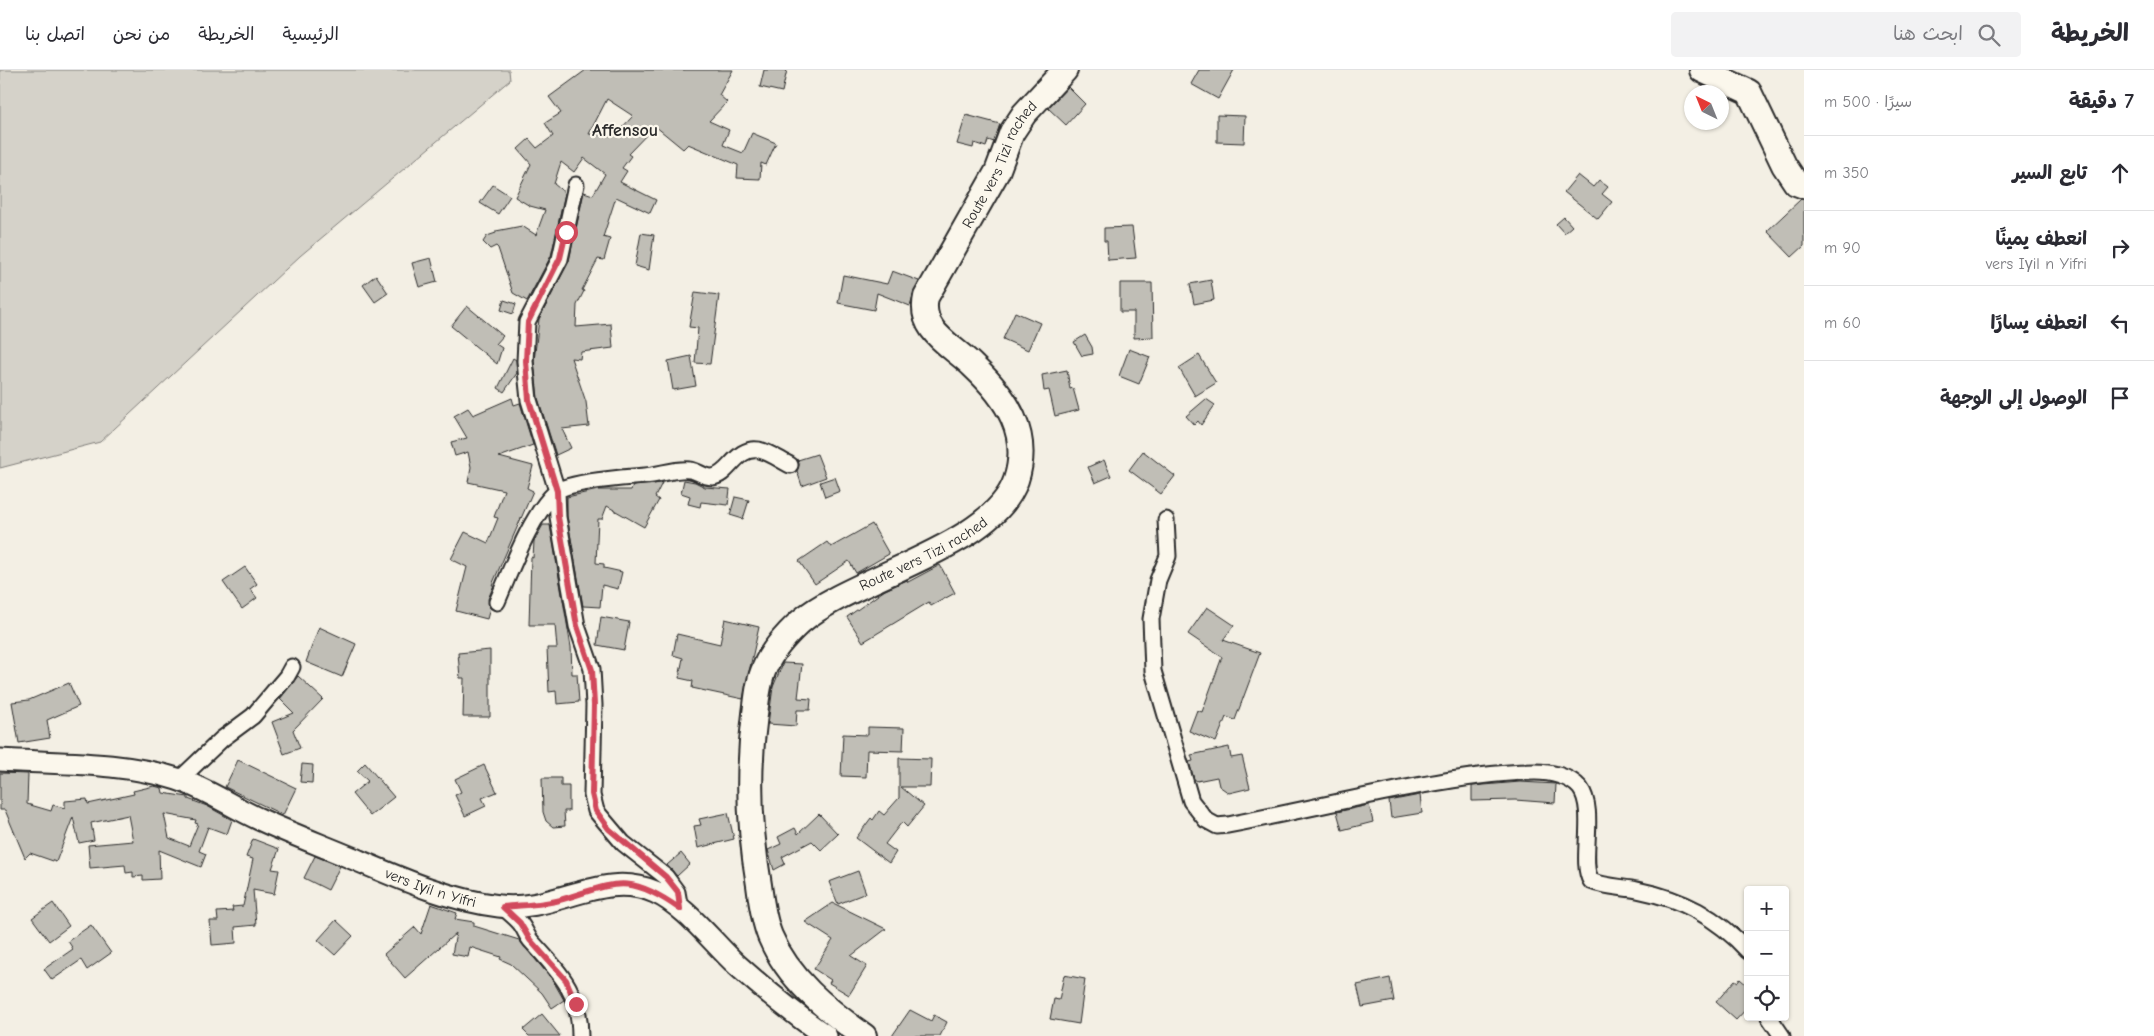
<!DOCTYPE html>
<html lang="ar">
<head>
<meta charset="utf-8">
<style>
	body { margin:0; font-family:"Comic Neue","Playpen Sans Arabic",sans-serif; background:#f2f2f3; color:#2b2b33; direction:rtl }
	.controls { position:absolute; right:15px; bottom:15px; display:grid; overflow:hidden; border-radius:5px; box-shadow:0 1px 4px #0004 }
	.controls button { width:45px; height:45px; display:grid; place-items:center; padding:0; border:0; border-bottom:1px solid #e1e1e2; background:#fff; color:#2b2b33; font:25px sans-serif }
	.compass { position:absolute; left:1684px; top:15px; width:45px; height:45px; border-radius:50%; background:#fff; box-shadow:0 1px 4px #0004; rotate:317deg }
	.stop { position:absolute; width:15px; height:15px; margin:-11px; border:4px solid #d1495b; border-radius:50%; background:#fff }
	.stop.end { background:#d1495b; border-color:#fff; box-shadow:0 1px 5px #0008 }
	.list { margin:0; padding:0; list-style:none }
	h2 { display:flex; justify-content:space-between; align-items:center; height:65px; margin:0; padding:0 20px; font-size:21px }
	h2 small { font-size:16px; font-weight:400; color:#7c7c81 }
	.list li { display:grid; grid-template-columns:32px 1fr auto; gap:15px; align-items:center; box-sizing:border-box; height:75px; padding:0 20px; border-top:1px solid #e1e1e2 }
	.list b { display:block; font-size:19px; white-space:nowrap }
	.list p { margin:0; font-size:16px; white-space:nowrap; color:#7c7c81 }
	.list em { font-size:16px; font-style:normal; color:#7c7c81 }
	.icon { flex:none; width:28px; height:28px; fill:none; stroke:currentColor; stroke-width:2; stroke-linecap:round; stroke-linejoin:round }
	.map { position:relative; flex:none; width:1804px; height:966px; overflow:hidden; direction:ltr }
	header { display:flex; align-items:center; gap:30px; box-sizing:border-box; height:70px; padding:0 25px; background:#fff; border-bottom:1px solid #e1e1e2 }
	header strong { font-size:24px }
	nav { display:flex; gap:28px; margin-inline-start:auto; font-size:18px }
	.search { width:350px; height:45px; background:#f2f2f3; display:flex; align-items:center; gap:12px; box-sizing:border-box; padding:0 18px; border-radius:5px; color:#7c7c81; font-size:19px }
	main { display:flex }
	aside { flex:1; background:#fff }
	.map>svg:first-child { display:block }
	.green { fill:#d5d2c9; stroke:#807e7a }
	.building { fill:#c0beb6; stroke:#2b2b2b; fill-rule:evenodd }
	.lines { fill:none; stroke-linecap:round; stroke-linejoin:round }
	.minor-casing { stroke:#2b2b2b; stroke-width:19 }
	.secondary-casing { stroke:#2b2b2b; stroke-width:25 }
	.primary-casing { stroke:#2b2b2b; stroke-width:28 }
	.minor { stroke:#fbf7ec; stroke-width:15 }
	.secondary { stroke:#fbf7ec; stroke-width:21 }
	.primary { stroke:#fbf7ec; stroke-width:24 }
	.route { stroke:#d1495b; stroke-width:6 }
	.labels { text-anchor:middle; stroke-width:4.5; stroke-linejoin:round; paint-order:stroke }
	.street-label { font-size:15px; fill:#2b2b2b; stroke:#fbf7ec }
	.quarter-label { font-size:18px; font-weight:bold; fill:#2b2b2b; stroke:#fbf7ec }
</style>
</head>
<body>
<header>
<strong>الخريطة</strong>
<div class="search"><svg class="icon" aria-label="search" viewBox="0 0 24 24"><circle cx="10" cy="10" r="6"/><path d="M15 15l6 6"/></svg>ابحث هنا</div>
<nav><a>الرئيسية</a><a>الخريطة</a><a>من نحن</a><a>اتصل بنا</a></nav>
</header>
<main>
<aside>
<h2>7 دقيقة<small>سيرًا · 500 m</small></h2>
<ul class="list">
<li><svg class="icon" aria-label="ahead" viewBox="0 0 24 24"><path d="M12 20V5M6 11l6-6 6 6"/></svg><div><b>تابع السير</b></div><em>350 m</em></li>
<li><svg class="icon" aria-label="right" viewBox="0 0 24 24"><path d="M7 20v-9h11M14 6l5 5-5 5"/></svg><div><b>انعطف يمينًا</b><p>vers Iγil n Yifri</p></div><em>90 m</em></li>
<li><svg class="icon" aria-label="left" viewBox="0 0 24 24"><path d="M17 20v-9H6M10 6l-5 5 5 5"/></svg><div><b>انعطف يسارًا</b></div><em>60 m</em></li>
<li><svg class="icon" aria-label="arrive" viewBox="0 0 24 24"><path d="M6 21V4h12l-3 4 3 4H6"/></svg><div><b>الوصول إلى الوجهة</b></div></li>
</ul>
</aside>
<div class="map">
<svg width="1804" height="966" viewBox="0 0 1804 966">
	<rect width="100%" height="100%" fill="#f3efe4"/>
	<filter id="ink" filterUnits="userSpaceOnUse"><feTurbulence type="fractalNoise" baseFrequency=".02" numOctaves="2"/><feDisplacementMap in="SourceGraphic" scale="10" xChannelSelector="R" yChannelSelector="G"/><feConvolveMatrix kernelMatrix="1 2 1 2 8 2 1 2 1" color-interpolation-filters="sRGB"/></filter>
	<g filter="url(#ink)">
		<path class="green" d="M 0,0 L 509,0 L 510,10 L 300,186 L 100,372 L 0,398 Z"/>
		<path class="building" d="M 586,0 L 733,0 L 719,25 L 727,32 L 709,51 L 729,60 L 723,75 L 743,83 L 752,63 L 776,73 L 766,95 L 761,93 L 760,109 L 737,108 L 738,95 L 688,74 L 683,79 L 655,56 L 628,84 L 631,86 L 622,98 L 627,101 L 620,112 L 656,130 L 650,143 L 616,127 L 603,167 L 610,169 L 604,190 L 598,189 L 582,220 L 584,221 L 577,235 L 576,257 L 611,254 L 613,278 L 581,282 L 580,289 L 571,288 L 586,332 L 589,356 L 562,359 L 571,378 L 556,385 L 538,328 L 534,291 L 539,249 L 569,191 L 584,122 L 593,125 L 605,104 L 584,88 L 574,102 L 561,92 L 554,114 L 565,123 L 551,186 L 527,231 L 513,223 L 498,178 L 496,176 L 490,179 L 483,172 L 487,166 L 496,163 L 496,161 L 522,156 L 536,165 L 545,140 L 530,136 L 515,127 L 531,94 L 518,79 L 529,69 L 537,78 L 553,66 L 545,53 L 561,43 L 549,27 ZM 607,29 L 633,46 L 614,66 L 589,64 Z
			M 764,0 L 787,0 L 782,22 L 760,17 Z
			M 1199,0 L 1234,0 L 1218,29 L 1191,14 Z
			M 1068,17 L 1085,34 L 1066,55 L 1048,38 Z
			M 966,45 L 1000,54 L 994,72 L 988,70 L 986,77 L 974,73 L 973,78 L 957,74 Z
			M 1217,45 L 1245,46 L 1244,73 L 1217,72 Z
			M 1578,105 L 1593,117 L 1599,110 L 1608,117 L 1602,124 L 1612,132 L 1598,149 L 1564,122 Z
			M 493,115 L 510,126 L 498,144 L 480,133 Z
			M 1801,129 L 1804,129 L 1804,176 L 1792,187 L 1767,161 Z
			M 1564,147 L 1572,156 L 1564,163 L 1556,154 Z
			M 1132,157 L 1136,188 L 1108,190 L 1107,171 L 1104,171 L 1104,158 Z
			M 641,163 L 654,165 L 649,200 L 635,196 Z
			M 431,188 L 437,212 L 419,217 L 412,193 Z
			M 892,201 L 919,211 L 910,236 L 877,223 L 874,240 L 838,233 L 843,205 L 887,214 Z
			M 376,205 L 388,223 L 375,232 L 363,215 Z
			M 1211,210 L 1214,230 L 1194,234 L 1190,214 Z
			M 1120,213 L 1152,213 L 1153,267 L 1134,268 L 1134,242 L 1120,242 Z
			M 695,222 L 719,225 L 710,294 L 695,293 L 698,258 L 689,257 Z
			M 504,230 L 516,234 L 513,244 L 501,240 Z
			M 467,236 L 503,266 L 496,274 L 502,278 L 497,294 L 451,256 Z
			M 1015,242 L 1040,253 L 1028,280 L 1003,269 Z
			M 1085,265 L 1092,277 L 1093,284 L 1082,286 L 1074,272 Z
			M 1129,279 L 1150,287 L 1139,314 L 1119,306 Z
			M 1199,285 L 1216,313 L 1195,326 L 1179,298 Z
			M 691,286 L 696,316 L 673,320 L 668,291 Z
			M 513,288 L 516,290 L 517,303 L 504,322 L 498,318 Z
			M 1067,300 L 1070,319 L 1073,318 L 1079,340 L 1055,346 L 1049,320 L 1044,321 L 1042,305 Z
			M 512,328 L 514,335 L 520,333 L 533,375 L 499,387 L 533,396 L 527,418 L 533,421 L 492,515 L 494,515 L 488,529 L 490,538 L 487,549 L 456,541 L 467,497 L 451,489 L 465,462 L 488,473 L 498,448 L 494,447 L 504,420 L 468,412 L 471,397 L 468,382 L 455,386 L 451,372 L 467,368 L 454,346 L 468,338 L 473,345 Z
			M 1206,329 L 1215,335 L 1201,355 L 1198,351 L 1194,355 L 1186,346 Z
			M 1143,381 L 1175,406 L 1161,424 L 1129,400 Z
			M 817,384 L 826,407 L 802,416 L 797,401 L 799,395 L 798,390 Z
			M 1104,390 L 1111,406 L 1095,413 L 1088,397 Z
			M 835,407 L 840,421 L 825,427 L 820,412 Z
			M 684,410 L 695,412 L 705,417 L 730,419 L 728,435 L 701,432 L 700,437 L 688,434 L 690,426 L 681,423 Z
			M 662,413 L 655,427 L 659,430 L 644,457 L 607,436 L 602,449 L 598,449 L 596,493 L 604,494 L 604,498 L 622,502 L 618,519 L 602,515 L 600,537 L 583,536 L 567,446 L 567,427 L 598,420 L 631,420 L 633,416 Z
			M 735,427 L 749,430 L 743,449 L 730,445 Z
			M 872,454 L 889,484 L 856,503 L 849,491 L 815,514 L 799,491 L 827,472 L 831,477 Z
			M 543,455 L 550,455 L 571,577 L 572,604 L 577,604 L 579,632 L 557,634 L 556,621 L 549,622 L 547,578 L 557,578 L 555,555 L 529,555 L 531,487 L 533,488 L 534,471 Z
			M 940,495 L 955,523 L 931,536 L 929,532 L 863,572 L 847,547 L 885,520 L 907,510 L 908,512 Z
			M 245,497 L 257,514 L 250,519 L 257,528 L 242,539 L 223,512 Z
			M 1207,537 L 1234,555 L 1223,570 L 1260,583 L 1235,650 L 1226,647 L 1216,672 L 1189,661 L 1197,640 L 1202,642 L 1222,587 L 1188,564 Z
			M 601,547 L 629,552 L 624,580 L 597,575 Z
			M 725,549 L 759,557 L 743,629 L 692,618 L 693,611 L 679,608 L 683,588 L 673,585 L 677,564 L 720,574 Z
			M 319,557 L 356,574 L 342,607 L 306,592 Z
			M 490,580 L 490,647 L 463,647 L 464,608 L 460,608 L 458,583 Z
			M 783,593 L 802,594 L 798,628 L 811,629 L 810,640 L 797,640 L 796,656 L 768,654 L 773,617 Z
			M 298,606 L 323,629 L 293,660 L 300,678 L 284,684 L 272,652 L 294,643 L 280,629 Z
			M 69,613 L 79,636 L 47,650 L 50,668 L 19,673 L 12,632 L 29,630 Z
			M 868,657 L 904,658 L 903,681 L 867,680 L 866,707 L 841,706 L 843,664 L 868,665 Z
			M 1229,677 L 1231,688 L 1242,686 L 1250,718 L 1229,723 L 1219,716 L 1217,707 L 1197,711 L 1194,709 L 1189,692 L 1193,691 L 1191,685 Z
			M 899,688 L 931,689 L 930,717 L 901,717 L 924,736 L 907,757 L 902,752 L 885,774 L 896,782 L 889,793 L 856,768 L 871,748 L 873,750 L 879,741 L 884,745 L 899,728 Z
			M 238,690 L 296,718 L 283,745 L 225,717 Z
			M 365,693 L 394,727 L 370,746 L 352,724 L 368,711 L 357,701 Z
			M 302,694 L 313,695 L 312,713 L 300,712 Z
			M 484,695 L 497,722 L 482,728 L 486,736 L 465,746 L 455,725 L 461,722 L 455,709 Z
			M 0,703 L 28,704 L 27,734 L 51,741 L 53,735 L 65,738 L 65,731 L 87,729 L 88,734 L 134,724 L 133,721 L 154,716 L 162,718 L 163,723 L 188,727 L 188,729 L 207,736 L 232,750 L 227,764 L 208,757 L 199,781 L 206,784 L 201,797 L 159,780 L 160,809 L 143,810 L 143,806 L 133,807 L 133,802 L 126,803 L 125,795 L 90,798 L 88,775 L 133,771 L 128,745 L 91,753 L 94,770 L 79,773 L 73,747 L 56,792 L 30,783 L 25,788 L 5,740 L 0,740 ZM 164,744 L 196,750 L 195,753 L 198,754 L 189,776 L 169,768 Z
			M 542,708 L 561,708 L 561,716 L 569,716 L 569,741 L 564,741 L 565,756 L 553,757 L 546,751 L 543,742 Z
			M 1520,712 L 1556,714 L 1555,733 L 1515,730 L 1472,731 L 1472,716 Z
			M 1420,725 L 1422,743 L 1391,748 L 1389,731 Z
			M 1369,735 L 1373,752 L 1342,760 L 1337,742 Z
			M 728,743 L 734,769 L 698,778 L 694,756 L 701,755 L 699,749 Z
			M 819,744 L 838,764 L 821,780 L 812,771 L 782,787 L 785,794 L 774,800 L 768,780 L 781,774 L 778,767 L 795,758 L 798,764 Z
			M 253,769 L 279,779 L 272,799 L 279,800 L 274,824 L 253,820 L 256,855 L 235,857 L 236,873 L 212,875 L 210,851 L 218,851 L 217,842 L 233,841 L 232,837 L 243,836 L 253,789 L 246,787 Z
			M 681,783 L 690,794 L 677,806 L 667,795 Z
			M 315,786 L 340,796 L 328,820 L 304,808 Z
			M 858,801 L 866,823 L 838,834 L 829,812 Z
			M 53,833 L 69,856 L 49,871 L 32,848 Z
			M 833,833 L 886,859 L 851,886 L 867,896 L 849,925 L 829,913 L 831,910 L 814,899 L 833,870 L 805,852 Z
			M 431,834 L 457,843 L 455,849 L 474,852 L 474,856 L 519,870 L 552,909 L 564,930 L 552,938 L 542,923 L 511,894 L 500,889 L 501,887 L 470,877 L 468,887 L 452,884 L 456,863 L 405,908 L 384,884 L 415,857 L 421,864 Z
			M 336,850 L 353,866 L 335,885 L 318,870 Z
			M 91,855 L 111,883 L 87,900 L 81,890 L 52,910 L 44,899 L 73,879 L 68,871 Z
			M 1064,905 L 1085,909 L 1079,954 L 1050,949 L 1054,929 L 1059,930 Z
			M 1390,908 L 1394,931 L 1362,937 L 1357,915 Z
			M 1740,909 L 1748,916 L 1748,937 L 1736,950 L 1716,932 L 1735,910 L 1738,912 Z
			M 910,940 L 931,951 L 934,945 L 947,952 L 940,966 L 892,966 Z
			M 542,944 L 560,966 L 529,966 L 523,960 Z"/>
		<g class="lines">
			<defs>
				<path id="minor" d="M 576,115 L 560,189 L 527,252 L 525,291 L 529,330 L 557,421 L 558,447 L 577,556 L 592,599 L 594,635 L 592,725 L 596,741 L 623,773 L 666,807 L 677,822 L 680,839
					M 1166,450 L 1168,486 L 1158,510 L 1151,549 L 1153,601 L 1191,731 L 1206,750 L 1217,756 L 1228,755 C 1289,743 1350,729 1411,717 C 1451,710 1493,702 1535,702 C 1550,702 1570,706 1580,718 C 1597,740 1579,793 1591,811 C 1605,817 1623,817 1637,820 C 1682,829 1717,847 1748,881
					M 497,532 C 511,500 531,444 556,422 C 566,412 629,407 645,406 C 659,405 677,398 690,400 C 698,401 703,407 712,407 C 729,406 736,376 759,380 C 769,382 780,390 790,395
					M 179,710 L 222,669 L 253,646 L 287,606 L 292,597
					M 503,837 C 508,842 515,847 520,853 C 525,859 527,867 532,872 C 560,903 580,922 580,966
					M 1769,947 L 1782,966"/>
				<g id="secondary">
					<path id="s1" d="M 0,690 C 59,694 119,691 177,709 C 205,718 232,737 259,749 C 289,763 321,775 352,788 C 399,808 448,830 499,836 C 554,843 602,799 655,822 C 685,835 713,873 737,895 C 765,920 795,945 826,966"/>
				</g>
				<g id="primary">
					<path d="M 1702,0 L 1749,22 L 1784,95 L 1796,113 L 1804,116"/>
					<path id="s2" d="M 864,966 C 827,940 788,909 770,866 C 764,851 761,831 759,815 C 749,757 747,702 755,644 C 757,629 758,611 765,597 C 772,580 786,565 800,552 C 852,507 994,477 1016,410 C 1031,364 1007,328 974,297 C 954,276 918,262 926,227 L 997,102 L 1012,62 L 1024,44 L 1065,0"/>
				</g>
			</defs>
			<use href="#minor" class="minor-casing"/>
			<use href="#secondary" class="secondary-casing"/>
			<use href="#primary" class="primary-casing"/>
			<use href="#minor" class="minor"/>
			<use href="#secondary" class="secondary"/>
			<use href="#primary" class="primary"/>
		</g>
	</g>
	<g class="lines" filter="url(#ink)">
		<path class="route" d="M 566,162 L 560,188 L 528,252 L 526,291 L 529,330 L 557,421 L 558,447 L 577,556 L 592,600 L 594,635 L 592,724 L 596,741 L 609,759 L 666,807 L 678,822 L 680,839 C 628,802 616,813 560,830 C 543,835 521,835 503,837 L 520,853 L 530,870 L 566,910 L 576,934"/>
	</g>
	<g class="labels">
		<g class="street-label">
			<text dy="5" stroke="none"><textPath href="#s2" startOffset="1102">Route vers Tizi rached</textPath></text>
			<text dy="5" stroke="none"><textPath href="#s2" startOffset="610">Route vers Tizi rached</textPath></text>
			<text dy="5" stroke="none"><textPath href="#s1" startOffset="455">vers Iγil n Yifri</textPath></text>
		</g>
		<g class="quarter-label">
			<text x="625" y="66">Affensou</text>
		</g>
	</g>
</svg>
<div class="controls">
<button>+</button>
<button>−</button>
<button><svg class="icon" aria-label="locate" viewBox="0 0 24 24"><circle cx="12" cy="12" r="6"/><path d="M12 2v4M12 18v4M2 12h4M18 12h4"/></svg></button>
</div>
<svg class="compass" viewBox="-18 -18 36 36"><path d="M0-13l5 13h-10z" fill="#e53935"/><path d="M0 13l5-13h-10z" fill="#7c7c81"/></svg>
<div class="stop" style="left:566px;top:162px"></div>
<div class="stop end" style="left:576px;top:934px"></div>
</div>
</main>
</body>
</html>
